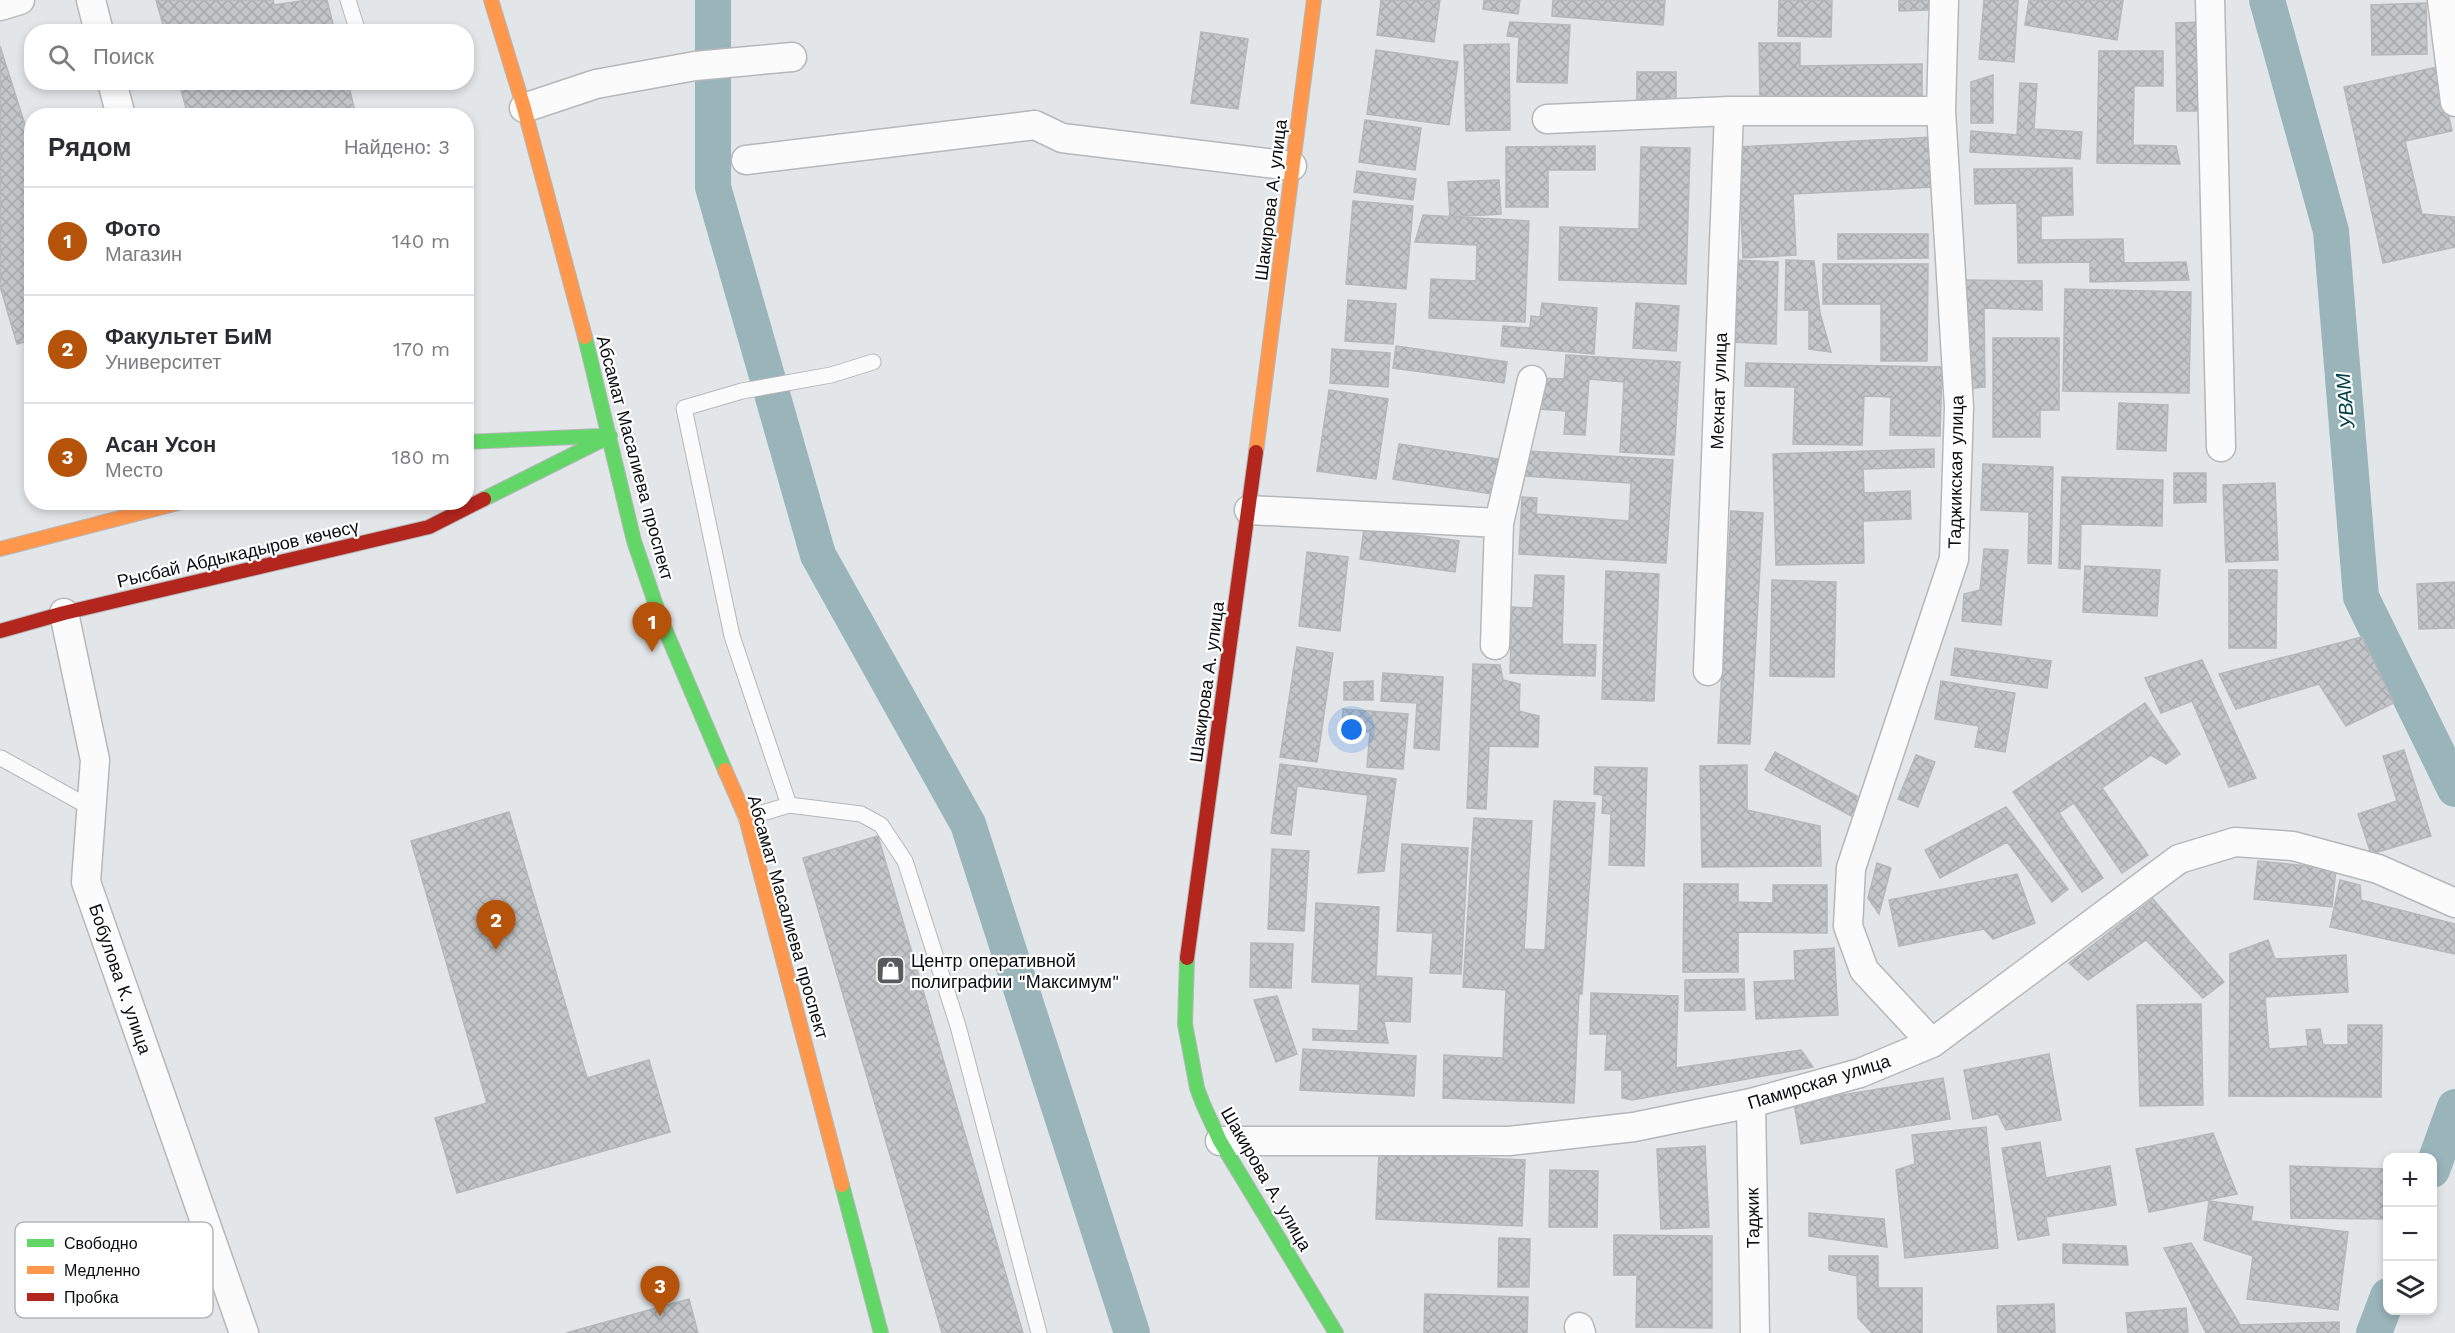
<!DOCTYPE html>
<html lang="ru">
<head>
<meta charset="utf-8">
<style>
	body { margin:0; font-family:"Work Sans",sans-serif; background:#f2f2f3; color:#2b2b33 }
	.controls { position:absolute; right:18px; bottom:18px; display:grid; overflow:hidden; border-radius:12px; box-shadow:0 3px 9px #0003 }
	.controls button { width:54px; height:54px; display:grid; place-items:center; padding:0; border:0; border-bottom:2px solid #e1e1e2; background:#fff; color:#2b2b33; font:30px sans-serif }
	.you { position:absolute; left:1352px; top:730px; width:21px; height:21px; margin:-15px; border:4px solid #fff; border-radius:50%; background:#1a73e8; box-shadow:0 0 0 9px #1a73e833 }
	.badge { display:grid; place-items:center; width:39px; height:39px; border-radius:50%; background:#b45309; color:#fff; font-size:20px; font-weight:700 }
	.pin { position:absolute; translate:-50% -50px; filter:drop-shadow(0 2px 3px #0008) }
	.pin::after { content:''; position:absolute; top:32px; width:21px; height:18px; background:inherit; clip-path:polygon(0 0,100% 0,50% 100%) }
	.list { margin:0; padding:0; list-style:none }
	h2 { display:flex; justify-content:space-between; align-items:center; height:78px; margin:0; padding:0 24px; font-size:26px }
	h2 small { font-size:20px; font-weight:400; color:#7c7c81 }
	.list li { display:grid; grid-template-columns:39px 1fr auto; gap:18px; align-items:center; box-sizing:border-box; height:108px; padding:0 24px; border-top:2px solid #e1e1e2 }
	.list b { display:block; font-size:22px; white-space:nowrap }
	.list p { margin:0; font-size:20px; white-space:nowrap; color:#7c7c81 }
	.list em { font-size:20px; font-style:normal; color:#7c7c81 }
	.icon { flex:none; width:33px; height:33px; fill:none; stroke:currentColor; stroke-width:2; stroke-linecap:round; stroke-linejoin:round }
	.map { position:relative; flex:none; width:2455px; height:1333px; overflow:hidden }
	.search { position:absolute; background:#fff; box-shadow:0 3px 9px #0003; left:24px; top:24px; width:450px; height:66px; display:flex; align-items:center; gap:15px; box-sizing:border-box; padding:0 21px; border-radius:24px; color:#7c7c81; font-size:22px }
	.panel { position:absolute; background:#fff; box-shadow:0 3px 9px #0003; left:24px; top:108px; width:450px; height:402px; border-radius:24px }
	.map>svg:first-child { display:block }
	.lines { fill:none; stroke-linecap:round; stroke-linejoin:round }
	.canal { stroke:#99b5ba; stroke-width:36 }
	.building { fill:url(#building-cross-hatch); stroke:#b5b8ba; stroke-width:1.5 }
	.lane-casing { stroke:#b5b7b9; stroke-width:17 }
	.street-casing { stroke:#b5b7b9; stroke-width:31 }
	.fast-casing { stroke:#b5b7b9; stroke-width:16 }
	.slow-casing { stroke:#b5b7b9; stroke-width:16 }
	.jam-casing { stroke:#b5b7b9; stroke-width:16 }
	.lane { stroke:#fbfbfc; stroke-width:15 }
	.street { stroke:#fbfbfc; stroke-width:28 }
	.fast { stroke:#63d668; stroke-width:14 }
	.slow { stroke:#ff974d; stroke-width:14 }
	.jam { stroke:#b3261e; stroke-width:14 }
	.labels { text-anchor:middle; stroke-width:4.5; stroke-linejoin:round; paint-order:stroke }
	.street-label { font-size:18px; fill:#0b0d0f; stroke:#fff }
	.poi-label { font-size:18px; fill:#0b0d0f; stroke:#fff; text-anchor:start }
	.water-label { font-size:20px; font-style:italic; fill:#004049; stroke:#fff }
	.key { fill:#fff; stroke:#b6b6b7; stroke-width:1.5 }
	.key-label { font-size:16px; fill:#0b0d0f }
</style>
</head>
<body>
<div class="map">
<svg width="2455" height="1333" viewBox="0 0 2455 1333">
	<defs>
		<pattern id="building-cross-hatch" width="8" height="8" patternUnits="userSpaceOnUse" patternTransform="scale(1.5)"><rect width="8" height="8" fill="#c3c6c8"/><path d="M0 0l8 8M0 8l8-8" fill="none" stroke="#a6a9ab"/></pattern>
	</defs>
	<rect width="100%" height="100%" fill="#e3e6e8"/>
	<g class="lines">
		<path class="canal" d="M 713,0 L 713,187 L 818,555 L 968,824 L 1132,1333
			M 2267,0 L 2331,231 L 2361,597 L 2455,789
			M 2432,1170 L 2455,1107
			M 2374,1333 L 2388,1296"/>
	</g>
	<path class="building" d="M 156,0 L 273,0 L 274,5 L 307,0 L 327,0 L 335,32 L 165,32 Z
		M 1381,0 L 1440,0 L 1434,42 L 1377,35 Z
		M 1484,0 L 1520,0 L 1518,14 L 1483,9 Z
		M 1553,0 L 1665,0 L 1663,25 L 1552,16 Z
		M 1779,0 L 1832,0 L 1831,37 L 1778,36 Z
		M 1899,0 L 1929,0 L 1930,10 L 1899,11 Z
		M 1984,0 L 2018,0 L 2014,62 L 1979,59 Z
		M 2029,0 L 2123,0 L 2117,40 L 2025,25 Z
		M 2426,3 L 2427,54 L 2372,55 L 2371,5 Z
		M 1510,22 L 1570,25 L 1567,83 L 1517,82 L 1519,37 L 1507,36 Z
		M 2200,22 L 2202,111 L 2177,111 L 2176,23 Z
		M 1201,32 L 1248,39 L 1238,109 L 1191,103 Z
		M 1759,43 L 1800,43 L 1800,66 L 1922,64 L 1922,96 L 1760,98 Z
		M 1509,44 L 1510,130 L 1466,131 L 1464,45 Z
		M 0,46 L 32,147 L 32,340 L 17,344 L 0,286 Z
		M 1376,50 L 1458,62 L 1449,125 L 1367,114 Z
		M 2099,51 L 2163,51 L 2163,86 L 2134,86 L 2133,145 L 2176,146 L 2180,164 L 2097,163 Z
		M 2438,67 L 2452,131 L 2405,141 L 2422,214 L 2455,217 L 2455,247 L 2383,263 L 2344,87 Z
		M 1637,72 L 1676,72 L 1676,103 L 1637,104 Z
		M 1993,75 L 1993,123 L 1971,123 L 1971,82 Z
		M 179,82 L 348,82 L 356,116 L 188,116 Z
		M 2020,83 L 2037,84 L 2034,129 L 2082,132 L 2080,159 L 1970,152 L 1971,131 L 2017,135 Z
		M 1365,120 L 1421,128 L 1415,170 L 1359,162 Z
		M 1933,137 L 1935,187 L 1793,194 L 1796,255 L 1743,258 L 1738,147 Z
		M 1595,146 L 1595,170 L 1548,170 L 1548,207 L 1506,207 L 1506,147 Z
		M 1641,147 L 1690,148 L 1686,284 L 1559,280 L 1560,227 L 1639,229 Z
		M 2072,168 L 2073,215 L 2041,216 L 2041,240 L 2123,239 L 2124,263 L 2186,262 L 2189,280 L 2090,282 L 2090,262 L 2018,263 L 2017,203 L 1975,204 L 1974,169 Z
		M 1357,171 L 1416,179 L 1413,200 L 1354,192 Z
		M 1499,180 L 1501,214 L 1450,217 L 1448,182 Z
		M 1353,201 L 1413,206 L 1406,289 L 1346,284 Z
		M 1423,215 L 1529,221 L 1525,322 L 1429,318 L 1431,279 L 1476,281 L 1477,245 L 1415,242 Z
		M 1838,234 L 1928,234 L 1928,258 L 1838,259 Z
		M 1734,260 L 1778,262 L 1776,344 L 1731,342 Z
		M 1786,260 L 1814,261 L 1820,313 L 1831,352 L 1809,349 L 1809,310 L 1785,310 Z
		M 1823,264 L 1928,264 L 1927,361 L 1881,361 L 1881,304 L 1823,304 Z
		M 1965,280 L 2042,281 L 2042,310 L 1984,308 L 1985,387 L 1965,389 Z
		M 2065,289 L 2191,292 L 2189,393 L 2063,391 Z
		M 1348,300 L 1396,304 L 1393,344 L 1345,341 Z
		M 1542,303 L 1597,308 L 1594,354 L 1501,346 L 1503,326 L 1530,328 L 1531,316 L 1540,317 Z
		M 1636,303 L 1679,306 L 1676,351 L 1633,348 Z
		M 1993,338 L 2059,338 L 2059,410 L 2040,410 L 2040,437 L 1993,437 Z
		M 1396,346 L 1507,362 L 1504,383 L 1393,368 Z
		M 1332,349 L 1390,353 L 1388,387 L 1330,383 Z
		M 1566,355 L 1680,362 L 1674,455 L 1620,452 L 1624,382 L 1589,379 L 1585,435 L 1564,434 L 1566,411 L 1539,409 L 1541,378 L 1564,379 Z
		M 1746,363 L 1942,367 L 1940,436 L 1890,435 L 1891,397 L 1864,396 L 1862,445 L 1793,444 L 1795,387 L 1745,386 Z
		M 1329,390 L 1388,399 L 1376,479 L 1317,471 Z
		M 2119,403 L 2168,405 L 2166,451 L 2117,449 Z
		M 1399,444 L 1498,459 L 1492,494 L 1393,479 Z
		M 1934,449 L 1934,467 L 1863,469 L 1864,493 L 1910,491 L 1911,519 L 1863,521 L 1864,563 L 1776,565 L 1773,454 Z
		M 1526,451 L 1673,460 L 1666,563 L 1519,554 L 1522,497 L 1537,498 L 1536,514 L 1629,521 L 1631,483 L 1525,476 Z
		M 1983,464 L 2053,467 L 2051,564 L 2028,563 L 2029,512 L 1981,510 Z
		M 2174,473 L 2206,473 L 2206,502 L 2174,503 Z
		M 2062,477 L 2163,480 L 2162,526 L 2081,524 L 2080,569 L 2059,568 Z
		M 2275,483 L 2278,560 L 2226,562 L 2223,485 Z
		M 1731,511 L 1763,513 L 1750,744 L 1718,743 Z
		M 1364,528 L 1459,541 L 1455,572 L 1360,559 Z
		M 1984,549 L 2008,550 L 2001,625 L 1962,621 L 1964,594 L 1980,590 Z
		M 1307,552 L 1348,557 L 1340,631 L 1299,626 Z
		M 2085,566 L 2160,570 L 2157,616 L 2083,612 Z
		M 2229,570 L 2277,570 L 2276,648 L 2229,648 Z
		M 1606,571 L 1659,574 L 1654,701 L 1602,699 Z
		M 1535,575 L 1564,576 L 1562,644 L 1596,645 L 1595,676 L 1510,673 L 1512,607 L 1533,608 Z
		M 1772,580 L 1836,582 L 1834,677 L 1770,676 Z
		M 2455,582 L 2455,628 L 2419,629 L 2417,584 Z
		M 2362,637 L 2394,703 L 2346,726 L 2319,684 L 2236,709 L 2219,674 Z
		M 1297,647 L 1333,653 L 1317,762 L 1280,757 Z
		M 1955,648 L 2051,661 L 2047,688 L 1951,675 Z
		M 2202,660 L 2256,778 L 2229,787 L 2192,701 L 2161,713 L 2145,678 Z
		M 1473,664 L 1500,665 L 1503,680 L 1520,684 L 1519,711 L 1539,716 L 1538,747 L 1489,746 L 1486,809 L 1467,808 Z
		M 1383,673 L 1443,677 L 1439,750 L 1414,748 L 1417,703 L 1381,701 Z
		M 1373,681 L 1373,700 L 1344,700 L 1344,682 Z
		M 1941,681 L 2015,693 L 2005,752 L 1975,747 L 1979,726 L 1935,719 Z
		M 2145,703 L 2180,754 L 2166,764 L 2151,755 L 2102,788 L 2148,855 L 2122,873 L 2074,803 L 2059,813 L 2103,878 L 2082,892 L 2013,792 Z
		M 1343,709 L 1408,714 L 1403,769 L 1367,767 L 1370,732 L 1342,730 Z
		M 2404,750 L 2431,836 L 2371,854 L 2358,814 L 2397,801 L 2383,756 Z
		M 1775,752 L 1861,798 L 1855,818 L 1765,770 Z
		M 1916,755 L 1935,762 L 1918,807 L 1898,799 Z
		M 1280,764 L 1396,779 L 1384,871 L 1358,873 L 1368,795 L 1297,786 L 1291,835 L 1271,833 Z
		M 1747,765 L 1747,810 L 1820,826 L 1821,866 L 1702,867 L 1700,766 Z
		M 1595,767 L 1647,768 L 1644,866 L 1609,865 L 1611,814 L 1602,813 L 1603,795 L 1594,794 Z
		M 1554,801 L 1595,803 L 1582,994 L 1579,994 L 1574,1103 L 1443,1098 L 1444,1055 L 1503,1058 L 1506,990 L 1463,987 L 1474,818 L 1532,821 L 1524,949 L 1545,950 Z
		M 2006,807 L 2068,889 L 2052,902 L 2007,842 L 1940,878 L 1925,850 Z
		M 509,812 L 587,1078 L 649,1060 L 670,1132 L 457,1193 L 435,1118 L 487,1103 L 411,841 Z
		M 878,836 L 1023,1333 L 942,1333 L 803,858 Z
		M 1402,844 L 1468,848 L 1461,974 L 1430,973 L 1433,933 L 1397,931 Z
		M 1272,849 L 1309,851 L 1304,931 L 1268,929 Z
		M 2258,861 L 2336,869 L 2332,907 L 2254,899 Z
		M 1877,863 L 1891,868 L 1879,914 L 1868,898 Z
		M 2017,874 L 2035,923 L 1993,939 L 1984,929 L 1899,946 L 1889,900 Z
		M 2340,880 L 2360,885 L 2361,900 L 2455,924 L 2455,954 L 2330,927 Z
		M 1684,884 L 1738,884 L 1738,902 L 1773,903 L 1773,885 L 1827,885 L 1827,933 L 1738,932 L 1738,972 L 1683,972 Z
		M 2153,899 L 2224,982 L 2203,998 L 2146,940 L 2088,980 L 2069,963 Z
		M 1316,903 L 1379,907 L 1376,976 L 1412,978 L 1410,1022 L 1384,1021 L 1388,1043 L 1313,1040 L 1313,1029 L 1358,1031 L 1360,984 L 1312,982 Z
		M 2268,940 L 2275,959 L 2346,955 L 2348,992 L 2265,997 L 2269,1049 L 2308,1046 L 2306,1030 L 2320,1029 L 2323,1045 L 2348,1045 L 2348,1025 L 2382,1025 L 2381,1097 L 2229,1096 L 2230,954 Z
		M 1251,943 L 1293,944 L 1291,988 L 1250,987 Z
		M 1834,948 L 1838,1015 L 1756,1019 L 1754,982 L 1795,980 L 1794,951 Z
		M 1744,979 L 1745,1010 L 1685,1011 L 1685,980 Z
		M 1591,993 L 1678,996 L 1676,1068 L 1801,1050 L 1813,1067 L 1632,1100 L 1622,1098 L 1622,1070 L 1605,1070 L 1607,1034 L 1590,1034 Z
		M 1277,996 L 1297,1054 L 1276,1062 L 1254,1000 Z
		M 2201,1004 L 2203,1105 L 2140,1106 L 2137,1005 Z
		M 1303,1049 L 1416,1056 L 1414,1096 L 1300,1090 Z
		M 2049,1054 L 2061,1120 L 2006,1130 L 1998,1114 L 1973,1119 L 1964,1070 Z
		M 1943,1078 L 1950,1119 L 1801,1144 L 1794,1103 Z
		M 1986,1127 L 1998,1248 L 1905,1258 L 1896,1170 L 1915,1164 L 1912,1135 Z
		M 2213,1133 L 2237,1194 L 2149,1212 L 2136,1149 Z
		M 2040,1142 L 2046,1178 L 2110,1166 L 2116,1205 L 2046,1217 L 2049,1235 L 2018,1240 L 2002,1148 Z
		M 1705,1146 L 1709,1227 L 1661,1229 L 1657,1149 Z
		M 1379,1153 L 1525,1160 L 1522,1226 L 1376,1219 Z
		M 2290,1166 L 2388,1169 L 2388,1219 L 2291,1218 Z
		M 1550,1170 L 1598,1171 L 1597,1227 L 1549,1227 Z
		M 2209,1201 L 2253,1207 L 2251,1221 L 2348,1232 L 2338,1310 L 2247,1299 L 2253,1256 L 2204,1240 Z
		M 1809,1213 L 1884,1219 L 1887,1247 L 1809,1236 Z
		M 1614,1235 L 1712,1236 L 1712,1328 L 1636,1327 L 1637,1275 L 1614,1275 Z
		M 1499,1238 L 1530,1239 L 1529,1287 L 1498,1287 Z
		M 2191,1243 L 2240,1325 L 2339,1322 L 2339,1333 L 2206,1333 L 2164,1248 Z
		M 2063,1244 L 2126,1246 L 2128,1265 L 2063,1263 Z
		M 1829,1256 L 1878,1256 L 1878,1288 L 1922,1288 L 1922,1333 L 1872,1333 L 1858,1318 L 1857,1276 L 1829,1270 Z
		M 1425,1294 L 1528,1297 L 1527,1333 L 1424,1333 Z
		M 689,1299 L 698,1333 L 566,1333 Z
		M 2054,1304 L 2055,1333 L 1998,1333 L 1997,1306 Z
		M 2186,1308 L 2188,1333 L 2128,1333 L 2126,1313 Z"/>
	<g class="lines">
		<defs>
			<path id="lane" d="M 348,0 L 358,32
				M 1,758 L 91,808
				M 789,805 L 732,636 L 684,408 L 742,391 L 831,375 L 873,362
				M 746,818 L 789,805 L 861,814 L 881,825 L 905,861 L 958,1026 L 1039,1333"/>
			<path id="street" d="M 91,0 L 99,32
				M 2210,0 L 2221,447
				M 2442,0 L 2455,102
				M 0,6 L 20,0
				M 112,82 L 121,116
				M 524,108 L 596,84 L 695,66 L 792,57
				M 1547,119 L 1729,111 L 1941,111
				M 746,160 L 1035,125 L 1062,138 L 1292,166
				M 1249,510 L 1499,523
				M 64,613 L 95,760 L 86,882 L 244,1333
				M 1495,645 L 1499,523 L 1532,380
				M 1708,671 L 1729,111
				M 1932,1043 L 1864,970 L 1848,926 L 1851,868 L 1954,559 L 1959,407 L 1941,111 L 1944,0
				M 1751,1103 L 1755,1333
				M 1220,1141 L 1509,1141 L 1634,1127 L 1751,1103 L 1860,1073 L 1932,1043 L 2179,859 L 2235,842 L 2293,846 L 2378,869 L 2455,903
				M 1579,1327 L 1581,1333"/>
			<path id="fast" d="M 585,337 L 634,541 L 661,620 L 725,770
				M 466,442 L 599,436
				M 484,499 L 610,436
				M 1187,958 L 1185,1024 L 1197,1088 L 1203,1104 L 1220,1141 L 1336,1333
				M 842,1185 L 881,1333"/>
			<path id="slow" d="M 491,0 L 524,108 L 585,337
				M 1256,452 L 1314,0
				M 0,549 L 182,502
				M 725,770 L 746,818 L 842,1185"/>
			<path id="jam" d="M 0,631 L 64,613 L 429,527 L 484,499
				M 1187,958 L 1256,452"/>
		</defs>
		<use href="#lane" class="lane-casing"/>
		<use href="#street" class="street-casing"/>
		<use href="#fast" class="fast-casing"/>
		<use href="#slow" class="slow-casing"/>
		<use href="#jam" class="jam-casing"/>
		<use href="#lane" class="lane"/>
		<use href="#street" class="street"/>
		<use href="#fast" class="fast"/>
		<use href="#slow" class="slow"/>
		<use href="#jam" class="jam"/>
	</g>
	<defs>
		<symbol id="shop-square" viewBox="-11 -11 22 22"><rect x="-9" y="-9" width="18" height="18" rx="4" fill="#57595b" stroke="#fff"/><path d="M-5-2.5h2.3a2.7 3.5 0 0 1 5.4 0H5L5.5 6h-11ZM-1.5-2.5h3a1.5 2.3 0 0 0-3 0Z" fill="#fff"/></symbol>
	</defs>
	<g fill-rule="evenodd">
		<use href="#shop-square" x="874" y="954" width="33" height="33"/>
	</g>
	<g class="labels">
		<g class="street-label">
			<text transform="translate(1271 200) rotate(-83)" y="6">Шакирова А. улица</text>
			<text transform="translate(1719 391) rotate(-88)" y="6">Мехнат улица</text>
			<text transform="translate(635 458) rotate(75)" y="6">Абсамат Масалиева проспект</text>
			<text transform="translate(1956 472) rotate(-89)" y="6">Таджикская улица</text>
			<text transform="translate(238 554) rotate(-13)" y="6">Рысбай Абдыкадыров көчөсү</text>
			<text transform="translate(1207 682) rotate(-82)" y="6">Шакирова А. улица</text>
			<text transform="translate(788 917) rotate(74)" y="6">Абсамат Масалиева проспект</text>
			<text transform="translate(120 979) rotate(71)" y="6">Бобулова К. улица</text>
			<text transform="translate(1819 1082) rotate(-17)" y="6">Памирская улица</text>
			<text transform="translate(1266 1179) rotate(60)" y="6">Шакирова А. улица</text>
			<text transform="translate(1753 1218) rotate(-91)" y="6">Таджик</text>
		</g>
		<g class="poi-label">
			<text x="911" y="967">Центр оперативной<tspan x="911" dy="21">полиграфии "Максимум"</tspan></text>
		</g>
		<g class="water-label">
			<text transform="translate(2345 401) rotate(-95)" y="7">УВАМ</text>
		</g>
	</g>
	<rect x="15" y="1222" width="198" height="96" rx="9" class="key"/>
	<rect x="27" y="1239" width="27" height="8" fill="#63d668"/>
	<rect x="27" y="1266" width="27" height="8" fill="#ff974d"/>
	<rect x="27" y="1293" width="27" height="8" fill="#b3261e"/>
	<g class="key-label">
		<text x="64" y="1249">Свободно</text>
		<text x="64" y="1276">Медленно</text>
		<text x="64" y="1303">Пробка</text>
	</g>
</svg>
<div class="controls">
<button>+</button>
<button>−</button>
<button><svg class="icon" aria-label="layers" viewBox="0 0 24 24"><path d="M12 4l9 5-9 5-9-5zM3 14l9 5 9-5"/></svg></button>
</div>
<div class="you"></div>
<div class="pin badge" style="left:652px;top:652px">1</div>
<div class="pin badge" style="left:496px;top:950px">2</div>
<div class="pin badge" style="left:660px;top:1316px">3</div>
<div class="search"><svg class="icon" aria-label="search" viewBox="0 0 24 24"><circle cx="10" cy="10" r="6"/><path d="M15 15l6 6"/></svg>Поиск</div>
<section class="panel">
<h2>Рядом<small>Найдено: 3</small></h2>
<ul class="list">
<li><span class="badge">1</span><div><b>Фото</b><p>Магазин</p></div><em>140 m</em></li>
<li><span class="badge">2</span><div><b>Факультет БиМ</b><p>Университет</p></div><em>170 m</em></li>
<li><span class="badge">3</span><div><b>Асан Усон</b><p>Место</p></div><em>180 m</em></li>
</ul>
</section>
</div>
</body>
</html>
